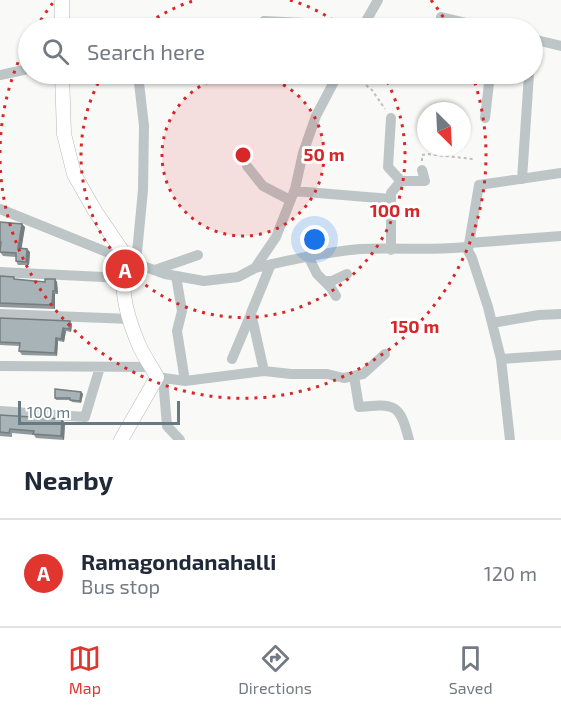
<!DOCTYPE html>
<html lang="en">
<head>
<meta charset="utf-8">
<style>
	body { margin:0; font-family:"Exo 2",sans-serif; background:#f2f2f3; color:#1f2937 }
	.compass { position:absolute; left:417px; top:102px; width:54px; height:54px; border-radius:50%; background:#fff; box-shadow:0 2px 4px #0004; rotate:156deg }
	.scale { position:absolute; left:18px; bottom:15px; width:162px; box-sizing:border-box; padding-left:6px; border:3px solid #657a82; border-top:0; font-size:16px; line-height:21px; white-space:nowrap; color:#657a82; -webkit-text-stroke:4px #fff; paint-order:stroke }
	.you { position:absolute; left:315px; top:240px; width:21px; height:21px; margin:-15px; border:4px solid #fff; border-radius:50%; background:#1a73e8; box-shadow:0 0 0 9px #1a73e833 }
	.badge { display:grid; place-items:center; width:39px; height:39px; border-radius:50%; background:#e13630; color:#fff; font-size:20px; font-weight:700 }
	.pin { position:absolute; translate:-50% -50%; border:3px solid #fff; box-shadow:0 2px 6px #0006 }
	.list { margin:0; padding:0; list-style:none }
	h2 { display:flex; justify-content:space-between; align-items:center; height:78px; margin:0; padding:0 24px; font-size:26px }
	h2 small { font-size:20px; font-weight:400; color:#747a83 }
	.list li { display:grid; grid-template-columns:39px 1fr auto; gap:18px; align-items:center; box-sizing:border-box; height:108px; padding:0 24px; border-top:2px solid #e0e1e3 }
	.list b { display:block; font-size:22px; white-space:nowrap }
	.list p { margin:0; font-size:20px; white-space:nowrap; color:#747a83 }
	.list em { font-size:20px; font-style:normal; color:#747a83 }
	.icon { flex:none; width:33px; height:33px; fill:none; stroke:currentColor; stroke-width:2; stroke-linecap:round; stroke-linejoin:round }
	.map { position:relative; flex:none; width:561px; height:440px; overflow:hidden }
	.search { position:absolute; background:#fff; box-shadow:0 2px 4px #0004; left:18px; right:18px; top:18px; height:66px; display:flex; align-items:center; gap:15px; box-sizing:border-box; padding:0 21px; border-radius:33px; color:#747a83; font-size:22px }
	.sheet { height:186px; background:#fff }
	nav { display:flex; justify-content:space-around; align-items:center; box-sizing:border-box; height:84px; border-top:2px solid #e0e1e3; background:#fff; font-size:16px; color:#747a83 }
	nav a { display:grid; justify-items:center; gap:3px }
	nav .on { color:#e13630 }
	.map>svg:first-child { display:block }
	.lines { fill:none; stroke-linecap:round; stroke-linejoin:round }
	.major-casing { stroke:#b2b9bc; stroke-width:15 }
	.path { stroke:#bbbfc1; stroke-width:2; stroke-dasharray:3 3; stroke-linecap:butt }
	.minor { stroke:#bec5c7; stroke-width:10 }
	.major { stroke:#fff; stroke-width:14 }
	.wall { fill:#909a9d }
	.shaded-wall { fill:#757d7f }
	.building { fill:#a7b3b6; stroke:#757d7f; stroke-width:1.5 }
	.ring { fill:none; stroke:#d62828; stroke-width:3; stroke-dasharray:3 6 }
	.centre { fill:#d62828; stroke:#fff; stroke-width:3 }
	.ring-label { font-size:18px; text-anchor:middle; font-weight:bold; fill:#d62828; stroke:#fff; stroke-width:6; stroke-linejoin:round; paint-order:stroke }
</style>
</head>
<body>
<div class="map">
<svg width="561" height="440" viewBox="0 0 561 440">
	<rect width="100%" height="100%" fill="#f9f9f7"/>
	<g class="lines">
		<defs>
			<path id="major" d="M 62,0 L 62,28
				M 62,74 L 64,134 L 74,174 L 95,211 L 129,261 C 116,283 129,321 138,343 C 143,355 151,366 157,377 L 121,440"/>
		</defs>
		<use href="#major" class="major-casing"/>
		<path class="path" d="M 352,74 L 372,90 L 385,109
			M 422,161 L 422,155 L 427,154 L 473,159"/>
		<path class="minor" d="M 264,21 L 363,26
			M 124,28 L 131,27 L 132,28
			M 362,28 L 378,0
			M 440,28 L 441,17 L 488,28
			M 532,39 L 561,46
			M 0,75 L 28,69
			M 485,118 L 490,74
			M 247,166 L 263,186 L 290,200
			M 522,179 L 529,74
			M 401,181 L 425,181 L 422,170
			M 294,191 L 391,199
			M 0,209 L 129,261 L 165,274 L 204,281 L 238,277 L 255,268 L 276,237 L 295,189 L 303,153 L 316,116 L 338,74
			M 469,243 L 561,236
			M 391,250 L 391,193 L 401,181 L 388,167 L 391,118
			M 468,250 L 479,185 L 561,173
			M 308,256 L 317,274 L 331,288 L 336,296
			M 136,263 L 143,190 L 144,126 L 138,74
			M 255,268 C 290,260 325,252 360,249 C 395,247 431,251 466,247 L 472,258 L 488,307 L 501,359 L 510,440
			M 155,270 L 198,255
			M 0,272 L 124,278
			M 325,281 L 332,281 L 347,274
			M 0,314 L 131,319
			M 492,323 L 539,315 L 561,314
			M 232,359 L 251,314
			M 501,359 L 561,355
			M 0,366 L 152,367
			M 264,371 L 291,374 L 327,374 L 344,378 L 363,374 L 385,354
			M 354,376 L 359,407 C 395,403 400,404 409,440
			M 157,377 L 185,381 L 177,331 L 182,311 L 176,276
			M 163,378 L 167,426 L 180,440
			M 185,381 L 264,371 L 251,313 L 271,264
			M 0,411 L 85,417 L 100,367"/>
		<use href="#major" class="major"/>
	</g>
	<path class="wall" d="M 0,222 L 22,224 L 25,227 L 21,248 L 27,249 L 30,252 L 29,265 L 18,265 L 16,261 L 16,257 L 3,256 L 0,252 Z
		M 0,276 L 14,277 L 16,280 L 45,282 L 55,279 L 57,282 L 58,294 L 55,294 L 55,309 L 0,307 Z
		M 0,318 L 72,324 L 71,332 L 66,331 L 64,342 L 58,341 L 57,356 L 22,355 L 19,351 L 20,346 L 0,345 Z
		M 81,392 L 83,394 L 81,403 L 72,402 L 70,400 L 56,400 L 55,398 Z
		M 0,415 L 65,423 L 64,440 L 36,438 L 34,435 L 12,433 L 12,437 L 0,436 Z"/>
	<path class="shaded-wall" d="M 22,224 L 25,227 L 21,252 L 18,248 Z
		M 27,249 L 30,252 L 29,265 L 26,262 Z
		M 55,279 L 57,282 L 58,294 L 55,291 Z
		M 53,291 L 55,294 L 55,309 L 52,305 Z
		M 70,321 L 72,324 L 71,332 L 69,329 Z
		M 63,328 L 66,331 L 64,342 L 61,339 Z
		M 56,338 L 58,341 L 57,356 L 55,353 Z
		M 81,392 L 83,394 L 81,403 L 80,401 Z
		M 62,419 L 65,423 L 64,440 L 61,436 Z"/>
	<path class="building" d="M 0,222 L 22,224 L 18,248 L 27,249 L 26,262 L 16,261 L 16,253 L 0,252 L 1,242 L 0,242 Z
		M 0,276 L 14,277 L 14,279 L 45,282 L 45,279 L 55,279 L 55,291 L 53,291 L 52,305 L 0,303 Z
		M 0,318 L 70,321 L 69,329 L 63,328 L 61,339 L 56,338 L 55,353 L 19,351 L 20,343 L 0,342 Z
		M 55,389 L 81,392 L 80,401 L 70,400 L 70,398 L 55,398 Z
		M 0,415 L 62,419 L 61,436 L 33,434 L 34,431 L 10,429 L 9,433 L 0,432 Z"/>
	<circle cx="243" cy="155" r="81" fill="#d62828" fill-opacity=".12"/>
	<g class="ring">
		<circle cx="243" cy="155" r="81"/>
		<path d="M142 28A162 162 0 0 1 196 0M290 0A162 162 0 0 1 344 28M383 74A162 162 0 1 1 103 74"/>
		<path d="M0 153A243 243 0 0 1 28 41M36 28A243 243 0 0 1 55 0M431 0A243 243 0 0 1 450 28M472 74A243 243 0 1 1 0 157"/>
	</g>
	<circle cx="243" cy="155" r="9" class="centre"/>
	<g class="ring-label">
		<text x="324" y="161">50 m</text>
		<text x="395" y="217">100 m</text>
		<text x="415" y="333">150 m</text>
	</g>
</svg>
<svg class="compass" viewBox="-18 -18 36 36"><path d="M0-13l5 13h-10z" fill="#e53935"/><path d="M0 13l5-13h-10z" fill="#747a83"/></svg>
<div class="scale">100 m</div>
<div class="you"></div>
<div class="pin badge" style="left:125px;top:269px">A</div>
<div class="search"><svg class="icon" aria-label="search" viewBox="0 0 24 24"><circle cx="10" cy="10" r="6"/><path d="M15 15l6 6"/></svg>Search here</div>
</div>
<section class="sheet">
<h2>Nearby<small></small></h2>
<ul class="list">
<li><span class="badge">A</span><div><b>Ramagondanahalli</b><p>Bus stop</p></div><em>120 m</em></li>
</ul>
</section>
<nav>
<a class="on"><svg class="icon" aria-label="map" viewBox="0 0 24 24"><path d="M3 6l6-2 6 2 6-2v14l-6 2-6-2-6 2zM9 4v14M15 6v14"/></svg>Map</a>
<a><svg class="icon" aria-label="directions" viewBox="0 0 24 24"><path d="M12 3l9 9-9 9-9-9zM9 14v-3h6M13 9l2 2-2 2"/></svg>Directions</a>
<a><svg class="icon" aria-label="saved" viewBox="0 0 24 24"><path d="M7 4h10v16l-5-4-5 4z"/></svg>Saved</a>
</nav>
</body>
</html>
